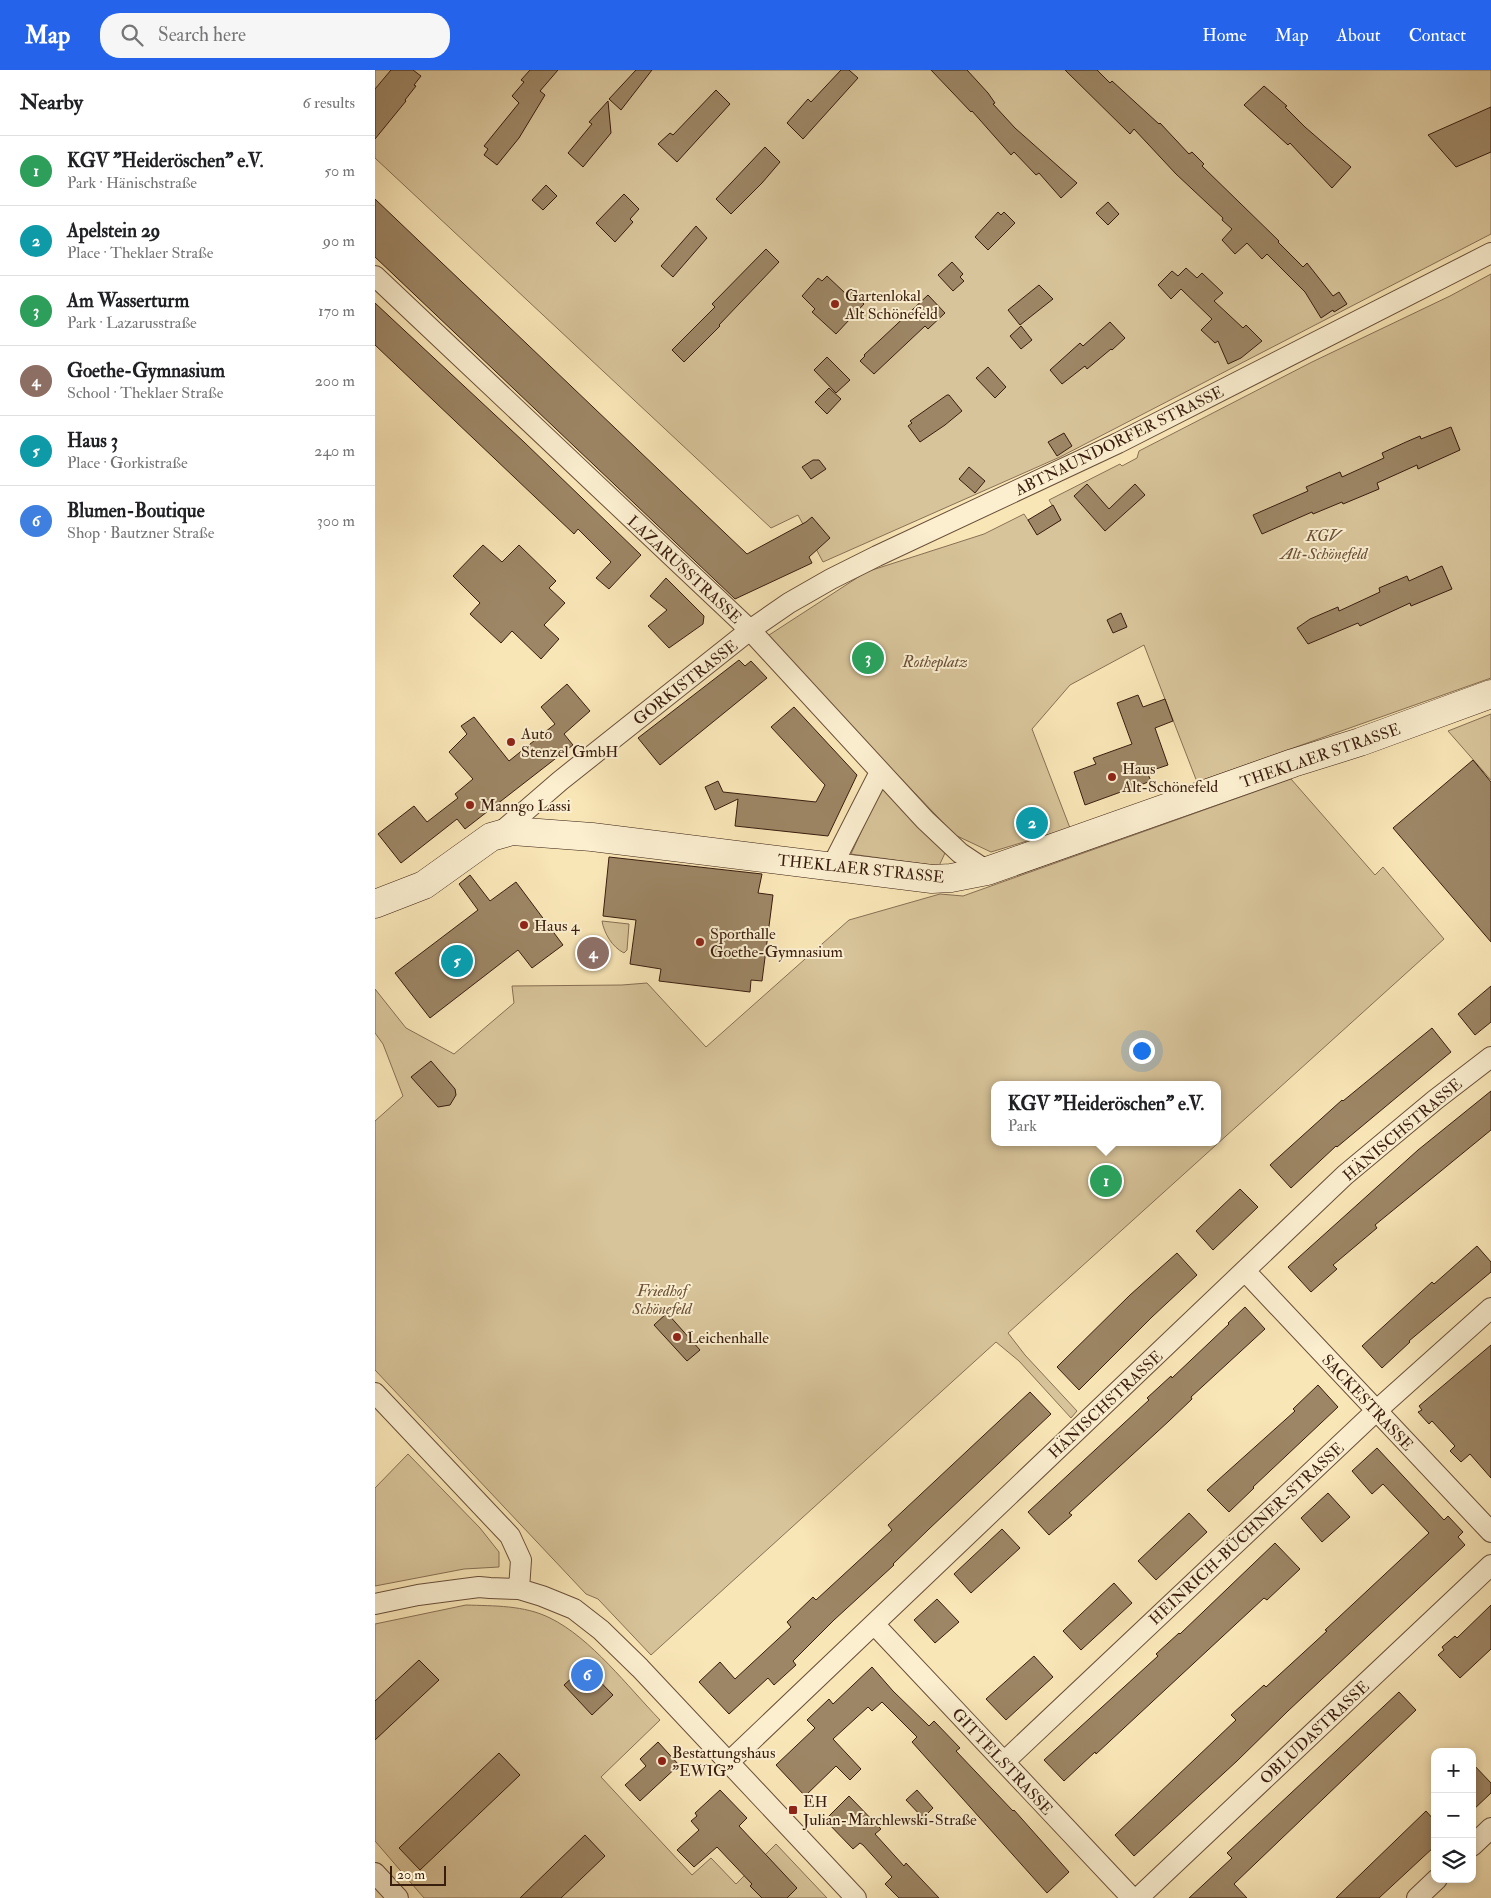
<!DOCTYPE html>
<html lang="en">
<head>
<meta charset="utf-8">
<style>
	body { margin:0; font-family:"IM FELL Double Pica",serif; background:#f6f6f6; color:#202124 }
	.controls { position:absolute; right:15px; bottom:15px; display:grid; overflow:hidden; border-radius:10px; box-shadow:0 2px 8px #0003 }
	.controls button { width:45px; height:45px; display:grid; place-items:center; padding:0; border:0; border-bottom:1px solid #e0e0e0; background:#fff; color:#202124; font:25px sans-serif }
	.scale { position:absolute; left:15px; bottom:12px; width:56px; box-sizing:border-box; padding-left:5px; border:2px solid #391d0d; border-top:0; font-size:14px; line-height:18px; white-space:nowrap; color:#391d0d; -webkit-text-stroke:4px #fbefd0; paint-order:stroke }
	.you { position:absolute; left:766px; top:980px; width:18px; height:18px; margin:-12px; border:4px solid #fff; border-radius:50%; background:#1a73e8; box-shadow:0 0 0 8px #1a73e833 }
	.badge { display:grid; place-items:center; width:32px; height:32px; border-radius:50%; background:#2563eb; color:#fff; font-size:16px; font-weight:700 }
	.pin { position:absolute; translate:-50% -50%; border:2px solid #fff; box-shadow:0 1px 5px #0006 }
	.popup { position:absolute; left:616px; top:1011px; width:230px; height:65px; box-sizing:border-box; display:grid; place-content:center; border-radius:10px; background:#fff; filter:drop-shadow(0 1px 4px #0005); font-size:16px; white-space:nowrap; color:#757577 }
	.popup b { font-size:19px; color:#202124 }
	.popup::after { content:''; position:absolute; left:50%; top:100%; margin-left:-10px; border:10px solid transparent; border-top-color:#fff }
	.list { margin:0; padding:0; list-style:none }
	h2 { display:flex; justify-content:space-between; align-items:center; height:65px; margin:0; padding:0 20px; font-size:21px }
	h2 small { font-size:16px; font-weight:400; color:#757577 }
	.list li { display:grid; grid-template-columns:32px 1fr auto; gap:15px; align-items:center; box-sizing:border-box; height:70px; padding:0 20px; border-top:1px solid #e0e0e0 }
	.list b { display:block; font-size:19px; white-space:nowrap }
	.list p { margin:0; font-size:16px; white-space:nowrap; color:#757577 }
	.list em { font-size:16px; font-style:normal; color:#757577 }
	.icon { flex:none; width:28px; height:28px; fill:none; stroke:currentColor; stroke-width:2; stroke-linecap:round; stroke-linejoin:round }
	.map { position:relative; flex:none; width:1116px; height:1828px; overflow:hidden }
	header { display:flex; align-items:center; gap:30px; box-sizing:border-box; height:70px; padding:0 25px; background:#2563eb; color:#fff }
	header strong { font-size:24px }
	nav { display:flex; gap:28px; margin-inline-start:auto; font-size:18px }
	.search { width:350px; height:45px; background:#f6f6f6; display:flex; align-items:center; gap:12px; box-sizing:border-box; padding:0 18px; border-radius:20px; color:#757577; font-size:19px }
	main { display:flex }
	aside { flex:1; background:#fff }
	.map>svg:first-child { display:block }
	.green { fill:#d8c49a; stroke:#887054; fill-rule:evenodd }
	.building { fill:#9d8665; stroke:#391d0d }
	.lines { fill:none; stroke-linecap:round; stroke-linejoin:round }
	.minor-casing { stroke:#694f38; stroke-width:22 }
	.secondary-casing { stroke:#391d0d; stroke-width:29 }
	.minor { stroke:#fbefd0; stroke-width:20 }
	.secondary { stroke:#fbefd0; stroke-width:28 }
	.poi-dot { fill:#8f2418; stroke:#fbefd0; stroke-width:2 }
	.labels { text-anchor:middle; stroke-width:4; stroke-linejoin:round; paint-order:stroke }
	.poi-label { font-size:16px; fill:#391d0d; stroke:#fbefd0; text-anchor:start }
	.street-label { font-size:16px; fill:#391d0d; stroke:#fbefd0 }
	.park-label { font-size:16px; font-style:italic; fill:#694f37; stroke:#fbefd0 }
</style>
</head>
<body>
<header>
<strong>Map</strong>
<div class="search"><svg class="icon" aria-label="search" viewBox="0 0 24 24"><circle cx="10" cy="10" r="6"/><path d="M15 15l6 6"/></svg>Search here</div>
<nav><a>Home</a><a>Map</a><a>About</a><a>Contact</a></nav>
</header>
<main>
<aside>
<h2>Nearby<small>6 results</small></h2>
<ul class="list">
<li><span class="badge" style="background:#2e9e5b">1</span><div><b>KGV &quot;Heideröschen&quot; e.V.</b><p>Park · Hänischstraße</p></div><em>50 m</em></li>
<li><span class="badge" style="background:#0f9aa8">2</span><div><b>Apelstein 29</b><p>Place · Theklaer Straße</p></div><em>90 m</em></li>
<li><span class="badge" style="background:#2e9e5b">3</span><div><b>Am Wasserturm</b><p>Park · Lazarusstraße</p></div><em>170 m</em></li>
<li><span class="badge" style="background:#8d6e63">4</span><div><b>Goethe-Gymnasium</b><p>School · Theklaer Straße</p></div><em>200 m</em></li>
<li><span class="badge" style="background:#0f9aa8">5</span><div><b>Haus 3</b><p>Place · Gorkistraße</p></div><em>240 m</em></li>
<li><span class="badge" style="background:#3f7fe0">6</span><div><b>Blumen-Boutique</b><p>Shop · Bautzner Straße</p></div><em>300 m</em></li>
</ul>
</aside>
<div class="map">
<svg width="1116" height="1828" viewBox="0 0 1116 1828">
	<rect width="100%" height="100%" fill="#f9e6b7"/>
	<filter id="stains"><feTurbulence type="fractalNoise" baseFrequency=".004" numOctaves="4"/><feColorMatrix values="0 0 0 0 .2 0 0 0 0 .09 0 0 0 0 .02 0 0 0 .5 -.17"/></filter>
	<radialGradient id="worn" r=".72"><stop offset=".6" stop-color="#630" stop-opacity="0"/><stop offset="1" stop-color="#630" stop-opacity=".3"/></radialGradient>
	<path class="green" d="M 0,0 L 1116,0 L 1116,164 L 685,387 L 448,492 L 423,445 L 396,458 L 0,88 Z
		M 1116,204 L 1116,608 L 822,712 L 769,575 L 695,615 L 657,659 L 695,758 L 616,782 L 580,765 L 391,567 L 491,502 L 609,464 L 649,444 L 662,464 L 686,450 L 674,430 L 745,394 L 747,396 L 762,388 L 764,381 L 937,292 L 1075,226 Z
		M 1116,644 L 1116,710 L 1073,661 Z
		M 916,709 L 1000,805 L 1008,797 L 1069,869 L 633,1263 L 650,1285 L 702,1341 L 696,1348 L 644,1291 L 621,1272 L 276,1585 L 223,1529 L 211,1524 L 0,1300 L 0,1051 L 28,1026 L 8,974 L 0,963 L 0,919 L 31,958 L 79,984 L 139,933 L 137,916 L 247,915 L 272,913 L 331,977 L 474,850 L 565,824 L 588,826 ZM 620,1015 L 842,1015 L 842,1072 L 620,1072 Z
		M 507,716 L 570,783 L 564,796 L 476,784 Z
		M 227,851 L 254,854 L 252,880 L 249,883 C 237,877 229,863 227,851 Z
		M 33,1384 L 105,1458 L 124,1482 L 124,1497 L 89,1499 L 0,1516 L 0,1418 Z
		M 91,1535 C 119,1536 149,1535 175,1548 C 216,1568 253,1617 285,1650 L 226,1707 L 317,1805 L 336,1788 L 361,1814 L 401,1774 L 452,1828 L 49,1828 L 0,1771 L 0,1554 Z"/>
	<path class="building" d="M 16,0 L 38,0 L 46,6 L 39,15 L 41,16 L 30,30 L 31,31 L 0,69 L 0,19 Z
		M 155,0 L 183,0 L 165,21 L 170,25 L 144,68 L 122,95 L 109,85 L 113,79 L 109,76 L 144,33 L 137,26 L 149,12 L 146,10 Z
		M 261,0 L 277,0 L 246,40 L 234,29 Z
		M 466,0 L 474,0 L 483,8 L 428,69 L 412,53 L 433,29 L 436,32 Z
		M 556,0 L 592,0 L 613,23 L 620,33 L 618,34 L 640,58 L 702,113 L 686,128 L 664,103 L 661,105 L 639,82 L 636,85 L 597,41 L 596,42 Z
		M 690,0 L 722,0 L 735,13 L 737,11 L 784,54 L 785,53 L 814,84 L 817,82 L 829,94 L 827,96 L 904,171 L 903,172 L 928,197 L 932,193 L 958,226 L 964,222 L 972,234 L 959,242 L 958,240 L 946,248 L 930,222 L 892,184 L 887,189 L 872,173 L 860,184 L 847,170 L 857,159 L 847,150 L 848,148 L 801,104 L 759,59 L 755,64 Z
		M 889,16 L 912,36 L 910,37 L 930,57 L 976,97 L 957,118 L 915,73 L 913,75 L 869,35 Z
		M 341,20 L 355,34 L 302,92 L 283,74 L 295,63 L 298,65 Z
		M 233,31 L 236,63 L 208,97 L 193,83 L 217,54 L 214,52 Z
		M 1116,37 L 1116,82 L 1081,97 L 1053,65 Z
		M 390,77 L 405,92 L 387,113 L 356,144 L 341,129 Z
		M 171,115 L 182,126 L 168,140 L 157,130 Z
		M 249,124 L 264,139 L 255,149 L 258,152 L 240,172 L 221,153 Z
		M 0,129 L 372,484 L 431,452 L 437,447 L 455,468 L 434,487 L 437,493 L 360,529 L 0,187 Z
		M 733,132 L 744,144 L 733,155 L 721,143 Z
		M 623,142 L 626,145 L 629,142 L 640,153 L 613,180 L 600,167 Z
		M 321,156 L 332,168 L 298,207 L 286,196 Z
		M 391,179 L 404,192 L 344,255 L 345,256 L 309,292 L 297,280 L 340,237 L 337,234 Z
		M 577,192 L 588,204 L 585,207 L 589,211 L 578,221 L 563,205 Z
		M 811,198 L 822,208 L 827,203 L 848,223 L 839,231 L 868,258 L 871,255 L 887,271 L 866,288 L 853,294 L 843,271 L 840,273 L 826,260 L 837,249 L 806,219 L 796,229 L 783,215 L 797,201 L 803,206 Z
		M 452,206 L 470,223 L 473,219 L 489,234 L 461,264 L 437,242 L 440,239 L 427,226 L 443,208 L 447,211 Z
		M 664,215 L 678,229 L 645,255 L 633,240 Z
		M 553,225 L 570,243 L 553,259 L 550,256 L 499,304 L 485,291 L 490,286 L 489,285 Z
		M 0,233 L 149,372 L 266,485 L 234,519 L 221,508 L 236,492 L 203,459 L 199,464 L 0,275 Z
		M 735,252 L 750,268 L 737,280 L 736,279 L 712,299 L 710,296 L 687,314 L 675,300 L 705,273 L 708,276 Z
		M 646,256 L 657,270 L 646,279 L 635,266 Z
		M 452,287 L 475,310 L 461,323 L 439,300 Z
		M 613,297 L 631,317 L 620,328 L 601,308 Z
		M 454,318 L 466,329 L 452,344 L 440,332 Z
		M 572,325 L 574,325 L 587,341 L 570,355 L 545,372 L 533,356 L 537,353 L 535,351 Z
		M 1076,357 L 1085,380 L 1043,399 L 1042,395 L 1002,413 L 1004,419 L 968,434 L 967,432 L 938,444 L 937,442 L 887,464 L 878,445 L 933,421 L 931,417 L 965,402 L 967,407 L 1009,388 L 1007,383 L 1031,372 L 1045,366 L 1046,369 Z
		M 689,363 L 697,376 L 682,386 L 673,372 Z
		M 438,390 L 444,390 L 451,399 L 436,409 L 427,397 Z
		M 594,397 L 610,411 L 600,423 L 584,409 Z
		M 712,414 L 734,439 L 760,414 L 770,425 L 730,461 L 699,426 Z
		M 678,435 L 686,450 L 662,465 L 653,450 Z
		M 108,475 L 127,492 L 144,475 L 181,511 L 174,518 L 190,533 L 169,555 L 184,569 L 166,589 L 137,561 L 126,573 L 95,544 L 105,533 L 78,506 Z
		M 1067,496 L 1077,519 L 1036,536 L 1035,533 L 985,556 L 983,553 L 933,574 L 922,558 L 935,549 L 963,537 L 964,541 L 1005,522 L 1004,518 L 1032,506 L 1034,511 Z
		M 291,508 L 329,546 L 328,554 L 294,578 L 273,556 L 292,540 L 275,526 Z
		M 746,543 L 752,557 L 738,563 L 732,550 Z
		M 364,590 L 370,596 L 376,591 L 392,608 L 285,695 L 263,668 Z
		M 192,614 L 215,641 L 189,664 L 198,675 L 90,759 L 82,749 L 26,793 L 3,764 L 39,736 L 52,752 L 83,728 L 80,724 L 98,709 L 74,682 L 92,664 L 86,656 L 99,647 L 134,691 L 180,654 L 166,637 Z
		M 763,625 L 768,637 L 790,629 L 798,651 L 780,658 L 793,695 L 772,702 L 776,711 L 710,735 L 699,702 L 721,694 L 718,688 L 757,674 L 742,633 Z
		M 419,637 L 482,705 L 453,766 L 360,756 L 363,729 L 340,740 L 330,717 L 343,711 L 348,722 L 441,732 L 450,715 L 396,657 Z
		M 1098,690 L 1116,712 L 1116,872 L 1018,758 Z
		M 234,787 L 387,804 L 383,823 L 398,825 L 387,911 L 376,910 L 375,922 L 284,911 L 286,899 L 255,894 L 261,850 L 228,846 Z
		M 95,805 L 115,831 L 141,812 L 188,875 L 157,898 L 143,880 L 55,948 L 20,903 L 103,840 L 84,814 Z
		M 1116,916 L 1116,952 L 1100,965 L 1083,944 Z
		M 1057,958 L 1076,982 L 962,1077 L 961,1076 L 916,1118 L 895,1095 L 967,1030 L 968,1031 Z
		M 56,991 L 80,1019 L 81,1025 L 75,1035 L 63,1037 L 36,1007 Z
		M 1116,1021 L 1116,1060 L 1000,1155 L 1002,1158 L 958,1195 L 962,1199 L 936,1222 L 913,1197 L 1043,1080 Z
		M 865,1119 L 883,1137 L 838,1180 L 821,1161 Z
		M 1102,1176 L 1116,1192 L 1116,1202 L 1034,1271 L 1035,1272 L 1007,1298 L 987,1276 L 1057,1212 L 1059,1214 Z
		M 802,1183 L 822,1205 L 777,1247 L 704,1320 L 682,1297 L 755,1225 Z
		M 870,1237 L 890,1259 L 816,1327 L 817,1329 L 794,1351 L 694,1443 L 697,1445 L 674,1465 L 653,1442 L 774,1330 L 772,1328 L 796,1306 L 797,1308 L 854,1254 L 853,1253 Z
		M 292,1243 L 325,1280 L 312,1291 L 279,1255 Z
		M 1116,1275 L 1116,1408 L 1095,1384 L 1086,1392 L 1075,1381 L 1080,1376 L 1057,1351 L 1054,1354 L 1043,1342 L 1047,1340 L 1044,1336 Z
		M 943,1315 L 963,1337 L 878,1417 L 879,1418 L 854,1442 L 832,1420 L 920,1341 L 918,1339 Z
		M 655,1322 L 676,1344 L 554,1459 L 518,1494 L 519,1495 L 459,1550 L 418,1591 L 421,1595 L 399,1615 L 393,1608 L 354,1644 L 324,1612 L 345,1592 L 360,1609 L 416,1557 L 412,1552 L 438,1527 L 441,1530 L 517,1460 L 513,1455 Z
		M 1002,1378 L 1069,1450 L 1073,1446 L 1088,1462 L 1083,1467 L 1090,1475 L 913,1641 L 862,1691 L 759,1786 L 740,1765 L 861,1650 L 856,1645 L 889,1615 L 891,1617 L 952,1561 L 950,1560 L 963,1548 L 1054,1463 L 1008,1414 L 997,1424 L 977,1401 Z
		M 953,1423 L 975,1447 L 947,1472 L 926,1448 Z
		M 814,1443 L 832,1462 L 781,1510 L 763,1491 Z
		M 627,1459 L 645,1478 L 596,1523 L 579,1504 Z
		M 900,1473 L 925,1499 L 892,1530 L 889,1528 L 721,1684 L 720,1682 L 689,1711 L 669,1690 L 783,1586 L 781,1584 L 804,1563 L 805,1564 Z
		M 739,1513 L 757,1533 L 706,1580 L 688,1561 Z
		M 562,1529 L 584,1552 L 560,1573 L 539,1550 Z
		M 1116,1535 L 1116,1579 L 1085,1608 L 1063,1585 L 1069,1580 L 1067,1577 L 1080,1566 L 1082,1568 Z
		M 659,1586 L 678,1607 L 631,1650 L 611,1629 Z
		M 44,1590 L 64,1610 L 0,1670 L 0,1631 Z
		M 210,1596 L 238,1625 L 217,1645 L 189,1615 Z
		M 497,1597 L 518,1621 L 554,1656 L 559,1651 L 585,1678 L 581,1681 L 638,1741 L 639,1740 L 694,1802 L 672,1823 L 537,1672 L 542,1667 L 507,1632 L 497,1641 L 493,1637 L 458,1669 L 486,1699 L 475,1710 L 461,1696 L 430,1726 L 401,1695 L 440,1658 L 432,1650 L 454,1629 L 458,1634 Z
		M 1024,1622 L 1041,1640 L 859,1814 L 872,1828 L 814,1828 L 857,1788 L 852,1783 Z
		M 283,1672 L 304,1695 L 265,1731 L 250,1715 L 271,1696 L 265,1689 Z
		M 124,1683 L 145,1705 L 45,1800 L 24,1778 Z
		M 1097,1693 L 1116,1713 L 1116,1723 L 1097,1741 Z
		M 345,1720 L 372,1748 L 364,1756 L 422,1818 L 412,1828 L 387,1828 L 375,1816 L 377,1814 L 342,1777 L 319,1797 L 302,1780 L 324,1760 L 316,1751 L 322,1746 L 320,1743 Z
		M 542,1720 L 558,1738 L 548,1748 L 531,1730 Z
		M 474,1726 L 506,1759 L 500,1764 L 529,1796 L 531,1793 L 564,1828 L 524,1828 L 510,1814 L 517,1807 L 488,1775 L 485,1773 L 478,1779 L 450,1750 Z
		M 1051,1741 L 1060,1751 L 1060,1776 L 1004,1828 L 961,1828 Z
		M 210,1765 L 230,1786 L 207,1808 L 186,1828 L 145,1828 Z"/>
	<g class="lines">
		<defs>
			<path id="minor" d="M 0,206 L 375,560 L 550,750 L 585,783 L 612,801
				M 126,762 L 185,711 L 239,668 L 375,560 L 414,533 L 456,509 L 502,486 L 743,373 L 1116,183
				M 457,796 L 505,702
				M 870,1201 L 1116,1462
				M 0,1323 L 135,1466 L 146,1490 L 144,1519
				M 0,1534 L 43,1525 L 104,1517 L 115,1518 L 144,1519 L 167,1526 L 199,1539 L 226,1560 L 265,1598 L 481,1828
				M 499,1554 L 757,1828
				M 354,1692 L 970,1105 L 1060,1030 L 1116,987
				M 629,1692 L 1001,1341 L 1116,1238
				M 1097,1776 L 1116,1758
				M 0,1803 L 23,1828
				M 763,1828 L 1116,1495
				M 1042,1828 L 1062,1809"/>
			<path id="secondary" d="M 0,834 L 49,815 L 116,767 L 137,761 L 217,767 L 557,809 L 576,808 L 612,801 L 918,693 L 985,672 L 1116,624"/>
		</defs>
		<use href="#minor" class="minor-casing"/>
		<use href="#secondary" class="secondary-casing"/>
		<use href="#minor" class="minor"/>
		<use href="#secondary" class="secondary"/>
	</g>
	<g class="poi-dot">
		<circle cx="460" cy="234" r="5"/>
		<circle cx="136" cy="672" r="5"/>
		<circle cx="737" cy="707" r="5"/>
		<circle cx="95" cy="735" r="5"/>
		<circle cx="149" cy="855" r="5"/>
		<circle cx="325" cy="872" r="5"/>
		<circle cx="302" cy="1267" r="5"/>
		<circle cx="287" cy="1691" r="5"/>
		<rect x="413" y="1735" width="10" height="10" rx="2.5"/>
	</g>
	<g class="labels">
		<g class="poi-label">
			<text x="470" y="231">Gartenlokal<tspan x="470" dy="18">Alt Schönefeld</tspan></text>
			<text x="146" y="669">Auto<tspan x="146" dy="18">Stenzel GmbH</tspan></text>
			<text x="747" y="704">Haus<tspan x="747" dy="18">Alt-Schönefeld</tspan></text>
			<text x="105" y="741">Manngo Lassi</text>
			<text x="159" y="861">Haus 4</text>
			<text x="335" y="869">Sporthalle<tspan x="335" dy="18">Goethe-Gymnasium</tspan></text>
			<text x="312" y="1273">Leichenhalle</text>
			<text x="297" y="1688">Bestattungshaus<tspan x="297" dy="18">"EWIG"</tspan></text>
			<text x="428" y="1737">EH<tspan x="428" dy="18">Julian-Marchlewski-Straße</tspan></text>
		</g>
		<g class="street-label">
			<text transform="translate(744 370) rotate(-26)" y="6">ABTNAUNDORFER STRASSE</text>
			<text transform="translate(310 499) rotate(43)" y="6">LAZARUSSTRASSE</text>
			<text transform="translate(310 612) rotate(-38)" y="6">GORKISTRASSE</text>
			<text transform="translate(945 685) rotate(-19)" y="6">THEKLAER STRASSE</text>
			<text transform="translate(486 798) rotate(6)" y="6">THEKLAER STRASSE</text>
			<text transform="translate(1027 1059) rotate(-40)" y="6">HÄNISCHSTRASSE</text>
			<text transform="translate(993 1332) rotate(47)" y="6">SACKESTRASSE</text>
			<text transform="translate(730 1334) rotate(-43)" y="6">HÄNISCHSTRASSE</text>
			<text transform="translate(871 1463) rotate(-43)" y="6">HEINRICH-BÜCHNER-STRASSE</text>
			<text transform="translate(939 1662) rotate(-43)" y="6">OBLUDASTRASSE</text>
			<text transform="translate(628 1691) rotate(47)" y="6">GITTELSTRASSE</text>
		</g>
		<g class="park-label">
			<text x="949" y="471">KGV<tspan x="949" dy="18">Alt-Schönefeld</tspan></text>
			<text x="560" y="597">Rotheplatz</text>
			<text x="287" y="1226">Friedhof<tspan x="287" dy="18">Schönefeld</tspan></text>
		</g>
	</g>
	<rect width="100%" height="100%" filter="url(#stains)"/>
	<rect width="100%" height="100%" fill="url(#worn)"/>
</svg>
<div class="controls">
<button>+</button>
<button>−</button>
<button><svg class="icon" aria-label="layers" viewBox="0 0 24 24"><path d="M12 4l9 5-9 5-9-5zM3 14l9 5 9-5"/></svg></button>
</div>
<div class="scale">20 m</div>
<div class="you"></div>
<div class="pin badge" style="left:731px;top:1111px;background:#2e9e5b">1</div>
<div class="popup"><b>KGV &quot;Heideröschen&quot; e.V.</b>Park</div>
<div class="pin badge" style="left:657px;top:753px;background:#0f9aa8">2</div>
<div class="pin badge" style="left:493px;top:588px;background:#2e9e5b">3</div>
<div class="pin badge" style="left:218px;top:883px;background:#8d6e63">4</div>
<div class="pin badge" style="left:82px;top:891px;background:#0f9aa8">5</div>
<div class="pin badge" style="left:212px;top:1605px;background:#3f7fe0">6</div>
</div>
</main>
</body>
</html>
